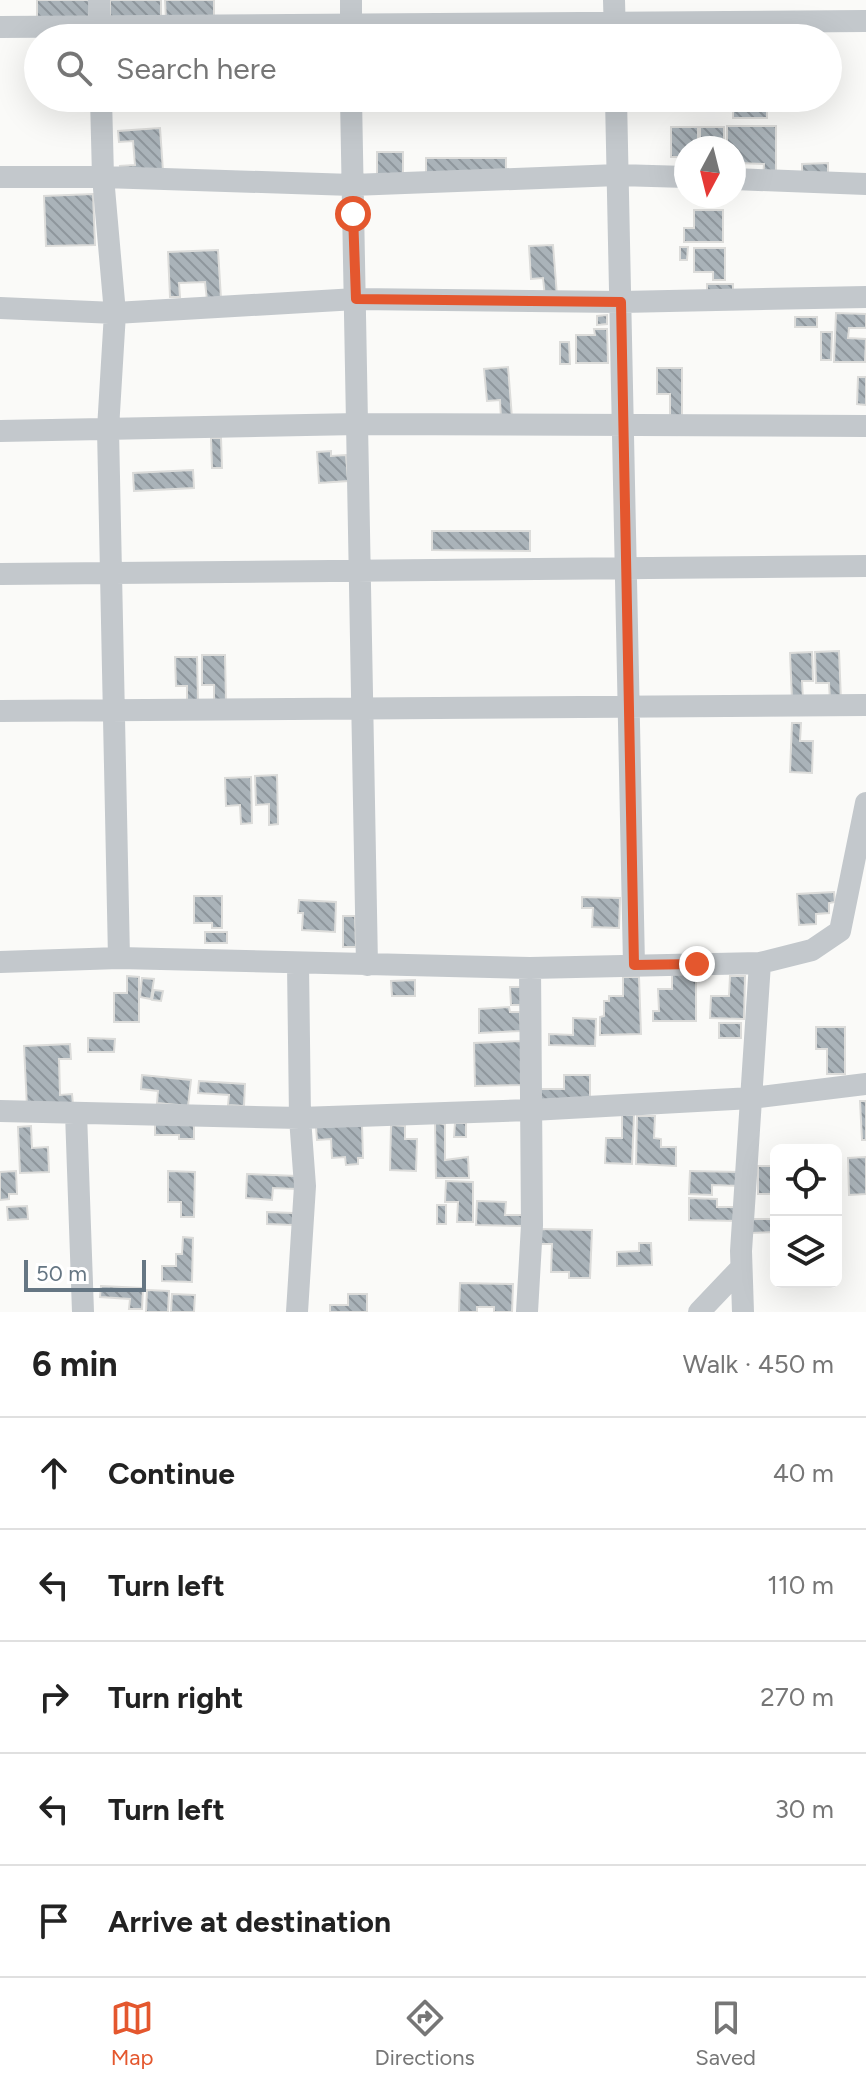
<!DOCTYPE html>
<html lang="en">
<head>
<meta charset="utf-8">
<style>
	body { margin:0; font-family:Figtree,sans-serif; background:#f2f2f2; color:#222 }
	.controls { position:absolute; right:24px; bottom:24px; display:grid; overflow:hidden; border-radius:12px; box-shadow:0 8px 32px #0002 }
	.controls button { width:72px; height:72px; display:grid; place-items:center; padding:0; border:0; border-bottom:2px solid #e0e0e0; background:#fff; color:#222; font:40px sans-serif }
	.compass { position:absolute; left:674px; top:136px; width:72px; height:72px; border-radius:50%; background:#fff; box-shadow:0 8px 32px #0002; rotate:187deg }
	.scale { position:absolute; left:24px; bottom:20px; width:122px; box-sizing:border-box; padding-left:8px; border:4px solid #657683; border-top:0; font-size:22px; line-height:28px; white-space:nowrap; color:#657683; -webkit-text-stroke:6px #fff; paint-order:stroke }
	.stop { position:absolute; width:24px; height:24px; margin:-18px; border:6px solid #e4572e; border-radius:50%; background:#fff }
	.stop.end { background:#e4572e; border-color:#fff; box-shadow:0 2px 8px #0008 }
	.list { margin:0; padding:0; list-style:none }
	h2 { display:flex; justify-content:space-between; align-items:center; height:104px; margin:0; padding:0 32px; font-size:34px }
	h2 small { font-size:26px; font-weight:400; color:#767676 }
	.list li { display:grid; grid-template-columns:52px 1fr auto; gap:24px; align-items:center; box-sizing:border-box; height:112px; padding:0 32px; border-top:2px solid #e0e0e0 }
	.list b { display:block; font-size:30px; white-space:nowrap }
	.list em { font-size:26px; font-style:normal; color:#767676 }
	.icon { flex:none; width:44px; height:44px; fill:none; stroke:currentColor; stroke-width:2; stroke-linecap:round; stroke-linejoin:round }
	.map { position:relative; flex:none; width:866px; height:1312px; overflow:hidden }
	.search { position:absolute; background:#fff; box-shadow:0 8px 32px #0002; left:24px; right:24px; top:24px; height:88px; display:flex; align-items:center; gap:20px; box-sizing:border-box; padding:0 28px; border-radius:44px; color:#767676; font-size:30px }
	.sheet { height:664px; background:#fff }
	nav { display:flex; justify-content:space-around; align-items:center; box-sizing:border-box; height:112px; border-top:2px solid #e0e0e0; background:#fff; font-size:22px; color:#767676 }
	nav a { display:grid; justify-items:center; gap:4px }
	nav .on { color:#e4572e }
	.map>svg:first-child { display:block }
	.building { fill:url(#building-back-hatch); stroke:#dcdcda; stroke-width:2 }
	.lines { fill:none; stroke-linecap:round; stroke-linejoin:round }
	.minor { stroke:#c3c8cc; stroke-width:22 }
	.route { stroke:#e4572e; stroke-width:10 }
</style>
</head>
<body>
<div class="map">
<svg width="866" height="1312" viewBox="0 0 866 1312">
	<defs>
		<pattern id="building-back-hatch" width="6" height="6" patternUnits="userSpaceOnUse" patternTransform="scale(2)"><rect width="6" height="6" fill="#aab3b9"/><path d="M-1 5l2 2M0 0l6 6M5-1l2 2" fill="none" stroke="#8e969c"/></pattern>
	</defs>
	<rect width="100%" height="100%" fill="#fafaf8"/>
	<path class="building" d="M 37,0 L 90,0 L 89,18 L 37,18 Z
		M 110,0 L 161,0 L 161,17 L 110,17 Z
		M 165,0 L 214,0 L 214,18 L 166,19 Z
		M 162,98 L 189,98 L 189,104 L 162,105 Z
		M 198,98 L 218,98 L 219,103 L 198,103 Z
		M 733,98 L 767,98 L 767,118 L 733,118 Z
		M 727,126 L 776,126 L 776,179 L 763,178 L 764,164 L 738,163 L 738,178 L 734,178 L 734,148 L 727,148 Z
		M 671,127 L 698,127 L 698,148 L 686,148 L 686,157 L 671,157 Z
		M 700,127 L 724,127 L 724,148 L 700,148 Z
		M 160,128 L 163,171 L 121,174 L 120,166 L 135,165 L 133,141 L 119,142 L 118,131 Z
		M 377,152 L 403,152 L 403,177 L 377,177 Z
		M 426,158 L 506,158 L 506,175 L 426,175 Z
		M 828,163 L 828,178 L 802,179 L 802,164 Z
		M 93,194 L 95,245 L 46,246 L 44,196 Z
		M 694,210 L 723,210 L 723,242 L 684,242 L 684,228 L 694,228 Z
		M 553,245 L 557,296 L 545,297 L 543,278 L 531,279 L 529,246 Z
		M 680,247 L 688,247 L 687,260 L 680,260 Z
		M 694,248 L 725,248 L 725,280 L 713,280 L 713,272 L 694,272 Z
		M 218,250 L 221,299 L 207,300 L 205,282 L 179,283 L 180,297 L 170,297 L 168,252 Z
		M 707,284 L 733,284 L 733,294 L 707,294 Z
		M 836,313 L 866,314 L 866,328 L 849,328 L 848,338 L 866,339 L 865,362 L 834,362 Z
		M 607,315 L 607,324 L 597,325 L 597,316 Z
		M 795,317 L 817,317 L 817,327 L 795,327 Z
		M 594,329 L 607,329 L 608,363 L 576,363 L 576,335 L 595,335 Z
		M 821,332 L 832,332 L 831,360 L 821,360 Z
		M 560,342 L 569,342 L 570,364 L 560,364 Z
		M 508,367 L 512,418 L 501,419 L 500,400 L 487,401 L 484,369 Z
		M 657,368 L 682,368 L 682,419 L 670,419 L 670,394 L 657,394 Z
		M 858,377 L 866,377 L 866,405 L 857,404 Z
		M 211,438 L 221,438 L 222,468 L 212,468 Z
		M 331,451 L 331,456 L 346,455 L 348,481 L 319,483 L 317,452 Z
		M 193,470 L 194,488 L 134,491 L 133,473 Z
		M 432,531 L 530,531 L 530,551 L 432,550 Z
		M 839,651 L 841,701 L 830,701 L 829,683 L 816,683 L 815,652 Z
		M 812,652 L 813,681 L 802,681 L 803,699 L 792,700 L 790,653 Z
		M 202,655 L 225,655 L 226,702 L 214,702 L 214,685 L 202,685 Z
		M 175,657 L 197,657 L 198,702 L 187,702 L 187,686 L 176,686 Z
		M 792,723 L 801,723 L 800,741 L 813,741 L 812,773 L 790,772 Z
		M 277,775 L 278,824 L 269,825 L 269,804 L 256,805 L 255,776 Z
		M 251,777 L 252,823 L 241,824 L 240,805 L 226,806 L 225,778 Z
		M 834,892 L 835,902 L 829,903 L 829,913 L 816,914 L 816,924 L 799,925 L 797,894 Z
		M 194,896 L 222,896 L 222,928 L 212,928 L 212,923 L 194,923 Z
		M 582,897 L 620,898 L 619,928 L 592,927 L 593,908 L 582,908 Z
		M 299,900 L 336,902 L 335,932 L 302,930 L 303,913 L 298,913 Z
		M 343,916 L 355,916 L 356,947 L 343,947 Z
		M 205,932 L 227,932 L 227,943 L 205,943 Z
		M 672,974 L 696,974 L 696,1021 L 653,1021 L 653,1011 L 659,1011 L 658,989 L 672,989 Z
		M 127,976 L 139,977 L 139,1022 L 114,1022 L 114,993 L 127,993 Z
		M 730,976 L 745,976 L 744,1019 L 710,1018 L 711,996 L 729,996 Z
		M 623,977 L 639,977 L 641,1034 L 600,1035 L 600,1017 L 604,1016 L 604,1001 L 609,1001 L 609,996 L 623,996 Z
		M 142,978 L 154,979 L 151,999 L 140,997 Z
		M 415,980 L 415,996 L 392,996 L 391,981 Z
		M 510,987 L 523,987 L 523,1005 L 511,1005 Z
		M 154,990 L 163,991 L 161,1001 L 152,1000 Z
		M 509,1007 L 510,1012 L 520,1012 L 521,1031 L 479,1033 L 479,1009 Z
		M 573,1018 L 596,1019 L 595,1046 L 549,1045 L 549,1034 L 573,1035 Z
		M 719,1023 L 741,1023 L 741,1038 L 719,1038 Z
		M 816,1027 L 845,1027 L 845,1074 L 827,1074 L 827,1049 L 816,1049 Z
		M 88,1038 L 115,1039 L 114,1052 L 88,1052 Z
		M 522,1041 L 524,1085 L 475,1086 L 474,1043 Z
		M 70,1044 L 71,1059 L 59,1059 L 60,1095 L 72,1094 L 73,1105 L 27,1107 L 24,1046 Z
		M 142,1075 L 191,1080 L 188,1106 L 157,1103 L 158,1091 L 141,1089 Z
		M 564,1075 L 590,1075 L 590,1101 L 540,1102 L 540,1089 L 564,1089 Z
		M 199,1081 L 245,1084 L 244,1106 L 228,1105 L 229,1095 L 198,1093 Z
		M 860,1101 L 866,1101 L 866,1140 L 862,1140 Z
		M 622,1115 L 634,1115 L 632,1164 L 605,1163 L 606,1138 L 622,1138 Z
		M 637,1116 L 655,1116 L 654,1138 L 661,1139 L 661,1147 L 676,1147 L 676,1166 L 636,1164 Z
		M 435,1123 L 445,1124 L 445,1160 L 468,1157 L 469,1178 L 436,1178 Z
		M 455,1123 L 466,1123 L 466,1137 L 454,1137 Z
		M 155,1124 L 194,1124 L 194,1139 L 179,1139 L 179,1135 L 155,1135 Z
		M 362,1125 L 363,1158 L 358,1158 L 358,1164 L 346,1165 L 345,1157 L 332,1158 L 331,1139 L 317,1140 L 316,1127 Z
		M 391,1125 L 405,1126 L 405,1139 L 417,1139 L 416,1171 L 390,1170 Z
		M 31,1126 L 32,1148 L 48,1147 L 49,1172 L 20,1173 L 18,1127 Z
		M 866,1157 L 866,1194 L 849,1195 L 848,1158 Z
		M 758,1166 L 776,1166 L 776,1194 L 758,1194 Z
		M 16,1171 L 17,1194 L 9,1194 L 9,1199 L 0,1200 L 0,1172 Z
		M 168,1171 L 195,1172 L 194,1217 L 181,1217 L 181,1202 L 168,1202 Z
		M 690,1171 L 741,1172 L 741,1186 L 712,1185 L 712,1195 L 689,1194 Z
		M 247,1174 L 297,1176 L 297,1189 L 273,1188 L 272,1200 L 246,1198 Z
		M 446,1181 L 473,1182 L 473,1222 L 457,1222 L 458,1202 L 445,1202 Z
		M 689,1198 L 717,1199 L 717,1207 L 740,1207 L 739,1221 L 689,1220 Z
		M 477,1201 L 506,1202 L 505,1215 L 527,1215 L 526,1226 L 476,1225 Z
		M 772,1202 L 776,1202 L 776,1232 L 750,1233 L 750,1219 L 772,1219 Z
		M 437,1205 L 446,1205 L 446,1224 L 437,1224 Z
		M 27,1206 L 28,1219 L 8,1220 L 7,1207 Z
		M 267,1212 L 293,1213 L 293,1225 L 267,1224 Z
		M 540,1229 L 592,1230 L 590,1278 L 569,1278 L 569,1272 L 551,1272 L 552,1244 L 539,1244 Z
		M 183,1237 L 193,1238 L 192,1282 L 162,1281 L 162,1266 L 176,1266 L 176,1254 L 182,1254 Z
		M 639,1243 L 651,1243 L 652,1265 L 617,1266 L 617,1252 L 639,1251 Z
		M 460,1283 L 513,1284 L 512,1312 L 494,1312 L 494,1307 L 477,1307 L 477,1312 L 459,1312 Z
		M 101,1286 L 143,1288 L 142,1309 L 129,1309 L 130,1299 L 100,1297 Z
		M 147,1290 L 169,1291 L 168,1312 L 146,1312 Z
		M 172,1294 L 195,1295 L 194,1312 L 171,1312 Z
		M 348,1294 L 367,1294 L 367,1312 L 330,1312 L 330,1305 L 348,1305 Z"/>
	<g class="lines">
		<path class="minor" d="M 99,0 L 100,38
			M 351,0 L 351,37
			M 614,0 L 615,37
			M 0,27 L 866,21
			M 101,98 L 103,177 L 115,313 L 108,429 L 119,958
			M 351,98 L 367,965
			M 616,98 L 634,965
			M 0,177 L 103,177 L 352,185 L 618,175 L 686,177
			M 734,179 L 866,184
			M 0,308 L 115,313 L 356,299 L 621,302 L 866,297
			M 0,431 L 358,424 L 866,426
			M 0,574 L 866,566
			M 0,711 L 866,705
			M 0,962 L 119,958 L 530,968 L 760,963 L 812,950 L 840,931 L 866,803
			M 0,1111 L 300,1118 L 532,1110 L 752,1098 L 866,1084
			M 76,1113 L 83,1312
			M 297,1312 L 305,1186 L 300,1118 L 298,964
			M 527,1312 L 532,1225 L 530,968
			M 699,1312 L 740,1269
			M 743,1312 L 741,1251 L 760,963"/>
	</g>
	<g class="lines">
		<path class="route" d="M 353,214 L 356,299 L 621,302 L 634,965 L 697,964"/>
	</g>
</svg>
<div class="controls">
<button><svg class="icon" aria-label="locate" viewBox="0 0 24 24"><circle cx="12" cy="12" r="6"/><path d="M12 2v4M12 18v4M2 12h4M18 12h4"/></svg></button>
<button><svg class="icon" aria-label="layers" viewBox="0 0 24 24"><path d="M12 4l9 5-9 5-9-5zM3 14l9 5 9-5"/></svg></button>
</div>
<svg class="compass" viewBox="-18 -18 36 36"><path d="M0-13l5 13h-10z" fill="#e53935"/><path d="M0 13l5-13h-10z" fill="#767676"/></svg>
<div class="scale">50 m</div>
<div class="stop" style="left:353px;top:214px"></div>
<div class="stop end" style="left:697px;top:964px"></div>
<div class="search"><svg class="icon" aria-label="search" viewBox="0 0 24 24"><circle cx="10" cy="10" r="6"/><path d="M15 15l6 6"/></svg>Search here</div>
</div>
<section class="sheet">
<h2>6 min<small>Walk · 450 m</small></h2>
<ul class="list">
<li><svg class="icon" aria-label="ahead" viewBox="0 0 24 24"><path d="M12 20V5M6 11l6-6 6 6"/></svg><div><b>Continue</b></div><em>40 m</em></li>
<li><svg class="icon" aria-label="left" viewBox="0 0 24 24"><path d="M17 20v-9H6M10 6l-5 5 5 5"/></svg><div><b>Turn left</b></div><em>110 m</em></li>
<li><svg class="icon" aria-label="right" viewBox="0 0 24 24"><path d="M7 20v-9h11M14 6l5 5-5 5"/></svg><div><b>Turn right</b></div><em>270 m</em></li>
<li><svg class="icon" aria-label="left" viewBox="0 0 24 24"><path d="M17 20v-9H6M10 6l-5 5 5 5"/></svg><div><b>Turn left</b></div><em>30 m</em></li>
<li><svg class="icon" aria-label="arrive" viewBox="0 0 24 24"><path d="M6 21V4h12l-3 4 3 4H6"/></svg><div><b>Arrive at destination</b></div></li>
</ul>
</section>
<nav>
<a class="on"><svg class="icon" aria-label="map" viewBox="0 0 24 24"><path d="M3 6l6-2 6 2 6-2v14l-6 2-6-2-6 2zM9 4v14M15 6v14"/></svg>Map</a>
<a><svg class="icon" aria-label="directions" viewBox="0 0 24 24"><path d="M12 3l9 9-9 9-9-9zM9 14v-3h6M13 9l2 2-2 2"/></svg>Directions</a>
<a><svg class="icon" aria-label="saved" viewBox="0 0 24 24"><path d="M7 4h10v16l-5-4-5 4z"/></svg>Saved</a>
</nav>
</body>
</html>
